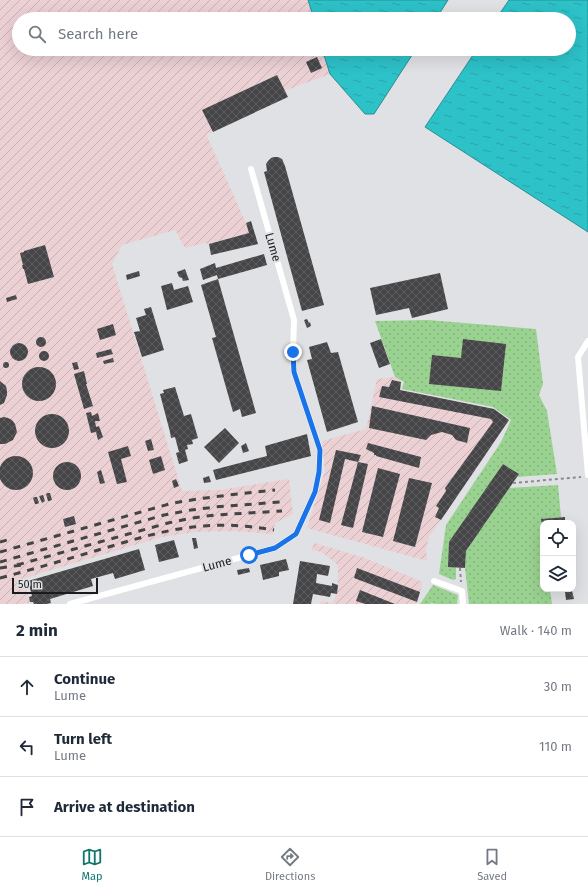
<!DOCTYPE html>
<html lang="en">
<head>
<meta charset="utf-8">
<style>
	body { margin:0; font-family:"Fira Sans",sans-serif; background:#f2f2f3; color:#1f2937 }
	.controls { position:absolute; right:12px; bottom:12px; display:grid; overflow:hidden; border-radius:8px; box-shadow:0 4px 16px #0002 }
	.controls button { width:36px; height:36px; display:grid; place-items:center; padding:0; border:0; border-bottom:1px solid #e0e1e3; background:#fff; color:#1f2937; font:20px sans-serif }
	.scale { position:absolute; left:12px; bottom:10px; width:86px; box-sizing:border-box; padding-left:4px; border:2px solid #1a1b1c; border-top:0; font-size:11px; line-height:14px; white-space:nowrap; color:#1a1b1c; -webkit-text-stroke:3px #e0e1e4; paint-order:stroke }
	.stop { position:absolute; width:12px; height:12px; margin:-9px; border:3px solid #1a73e8; border-radius:50%; background:#fff }
	.stop.end { background:#1a73e8; border-color:#fff; box-shadow:0 1px 4px #0008 }
	.list { margin:0; padding:0; list-style:none }
	h2 { display:flex; justify-content:space-between; align-items:center; height:52px; margin:0; padding:0 16px; font-size:17px }
	h2 small { font-size:13px; font-weight:400; color:#747a83 }
	.list li { display:grid; grid-template-columns:26px 1fr auto; gap:12px; align-items:center; box-sizing:border-box; height:60px; padding:0 16px; border-top:1px solid #e0e1e3 }
	.list b { display:block; font-size:15px; white-space:nowrap }
	.list p { margin:0; font-size:13px; white-space:nowrap; color:#747a83 }
	.list em { font-size:13px; font-style:normal; color:#747a83 }
	.icon { flex:none; width:22px; height:22px; fill:none; stroke:currentColor; stroke-width:2; stroke-linecap:round; stroke-linejoin:round }
	.map { position:relative; flex:none; width:588px; height:604px; overflow:hidden }
	.search { position:absolute; background:#fff; box-shadow:0 4px 16px #0002; left:12px; right:12px; top:12px; height:44px; display:flex; align-items:center; gap:10px; box-sizing:border-box; padding:0 14px; border-radius:22px; color:#747a83; font-size:15px }
	.sheet { height:232px; background:#fff }
	nav { display:flex; justify-content:space-around; align-items:center; box-sizing:border-box; height:56px; border-top:1px solid #e0e1e3; background:#fff; font-size:11px; color:#747a83 }
	nav a { display:grid; justify-items:center; gap:2px }
	nav .on { color:#0f766e }
	.map>svg:first-child { display:block }
	.industrial { fill:url(#industrial-furrows) }
	.grass { fill:url(#grass-dots) }
	.water { fill:url(#water-ripples); stroke:#278f94 }
	.building { fill:url(#building-cross-hatch) }
	.lines { fill:none; stroke-linecap:round; stroke-linejoin:round }
	.path { stroke:#898a8c; stroke-width:2; stroke-dasharray:3 3; stroke-linecap:butt }
	.lane { stroke:#fff; stroke-width:6 }
	.rail { stroke:#434446; stroke-width:3; stroke-dasharray:7 7; stroke-linecap:butt }
	.route { stroke:#1a73e8; stroke-width:5 }
	.labels { text-anchor:middle; stroke-width:4; stroke-linejoin:round; paint-order:stroke }
	.street-label { font-size:12px; fill:#1a1b1c; stroke:#e0e1e4 }
</style>
</head>
<body>
<div class="map">
<svg width="588" height="604" viewBox="0 0 588 604">
	<defs>
		<pattern id="industrial-furrows" width="10" height="10" patternUnits="userSpaceOnUse"><rect width="10" height="10" fill="#ebd0d4"/><path d="M-1 1l2-2M0 10L10 0M9 11l2-2" fill="none" stroke="#c9b2b5"/></pattern>
		<pattern id="grass-dots" width="8" height="8" patternUnits="userSpaceOnUse"><rect width="8" height="8" fill="#9ad291"/><path d="M2 2h.1M6 6h.1" fill="none" stroke="#84b47c" stroke-width="1.8" stroke-linecap="round"/></pattern>
		<pattern id="water-ripples" width="26" height="14" patternUnits="userSpaceOnUse"><rect width="26" height="14" fill="#2dc1c8"/><path d="M2 4q2-2 4 0t4 0M15 11q2-2 4 0t4 0" fill="none" stroke="#27a5ab"/></pattern>
		<pattern id="building-cross-hatch" width="8" height="8" patternUnits="userSpaceOnUse"><rect width="8" height="8" fill="#464648"/><path d="M0 0l8 8M0 8l8-8" fill="none" stroke="#5d5d5f"/></pattern>
	</defs>
	<rect width="100%" height="100%" fill="#e0e1e4"/>
	<path class="industrial" d="M 0,0 L 308,0 L 314,19 L 19,19 L 19,49 L 322,49 L 330,74 L 284,91 L 276,75 L 202,110 L 213,132 L 206,134 L 246,223 L 249,233 L 209,244 L 205,243 L 185,248 L 175,230 L 122,245 L 112,264 L 182,491 L 220,490 L 289,479 L 293,514 L 275,523 L 273,534 L 235,531 L 195,532 L 162,537 L 41,573 L 24,579 L 30,602 L 22,604 L 0,604 Z
		M 395,377 L 401,382 L 400,390 L 494,409 L 509,420 L 429,537 L 426,549 L 427,561 L 307,528 L 325,471 L 322,441 L 366,429 L 377,379 Z
		M 314,543 L 362,557 L 423,582 L 416,604 L 320,604 L 321,601 L 332,603 L 337,594 L 338,581 L 338,565 L 322,552 L 312,550 Z"/>
	<path class="grass" d="M 428,320 L 536,329 L 543,384 L 539,395 L 547,411 L 557,474 L 517,477 L 518,474 L 503,464 L 448,567 L 456,567 L 456,579 L 453,580 L 439,574 L 446,525 L 501,442 L 511,420 L 493,407 L 402,389 L 404,382 L 395,377 L 375,321 Z
		M 558,485 L 561,517 L 541,520 L 543,537 L 543,589 L 550,589 L 552,604 L 469,604 L 465,568 L 466,551 L 509,488 Z
		M 433,585 L 458,595 L 457,604 L 437,604 L 431,603 L 430,604 L 420,604 Z"/>
	<path class="water" d="M 308,0 L 448,0 L 436,19 L 314,19 Z
		M 509,0 L 588,0 L 588,232 L 425,127 L 477,49 L 569,49 L 569,19 L 496,19 Z
		M 322,49 L 416,49 L 374,114 L 365,114 L 330,74 Z"/>
	<path class="building" d="M 317,57 L 322,68 L 311,73 L 306,62 Z
		M 277,75 L 288,97 L 213,132 L 202,110 Z
		M 274,157 L 278,157 L 282,159 L 285,166 L 324,305 L 302,311 L 264,172 L 267,171 L 266,164 L 268,161 L 271,158 Z
		M 251,221 L 258,244 L 211,255 L 209,244 L 249,233 L 246,223 Z
		M 45,245 L 54,277 L 28,284 L 24,269 L 23,269 L 22,265 L 23,265 L 20,253 L 24,252 L 24,251 Z
		M 264,254 L 267,265 L 218,279 L 217,275 L 203,280 L 200,269 L 215,263 L 216,268 Z
		M 185,269 L 189,280 L 183,281 L 182,278 L 179,277 L 177,272 Z
		M 139,271 L 140,276 L 127,280 L 126,275 Z
		M 440,273 L 448,309 L 412,318 L 409,308 L 376,315 L 370,288 Z
		M 218,279 L 256,413 L 242,417 L 240,409 L 233,412 L 212,338 L 216,337 L 201,285 Z
		M 172,283 L 174,290 L 188,286 L 193,302 L 167,310 L 161,286 Z
		M 16,295 L 17,299 L 7,302 L 6,298 Z
		M 151,307 L 164,350 L 142,357 L 134,332 L 140,331 L 136,318 L 146,315 L 144,309 Z
		M 307,319 L 309,323 L 310,322 L 311,326 L 307,328 L 304,320 Z
		M 113,324 L 116,335 L 100,340 L 97,329 Z
		M36 342a5 5 0 1 1 10 0a5 5 0 1 1-10 0Z
		M 381,339 L 390,364 L 379,368 L 370,343 Z
		M 463,339 L 506,344 L 501,391 L 429,384 L 432,355 L 461,358 Z
		M 327,342 L 331,353 L 338,352 L 358,422 L 327,432 L 307,360 L 312,359 L 309,347 Z
		M10 352a9 9 0 1 1 18 0a9 9 0 1 1-18 0Z
		M 111,349 L 113,354 L 97,358 L 96,353 Z
		M39 356a5 5 0 1 1 10 0a5 5 0 1 1-10 0Z
		M 113,358 L 114,362 L 104,364 L 103,361 Z
		M 77,362 L 79,369 L 74,370 L 72,363 Z
		M3 365a3 3 0 1 1 6 0a3 3 0 1 1-6 0Z
		M22 384a17 17 0 1 1 34 0a17 17 0 1 1-34 0Z
		M 84,371 L 87,384 L 86,384 L 93,406 L 84,409 L 74,374 Z
		M 392,380 L 401,382 L 400,390 L 494,409 L 509,420 L 441,520 L 435,517 L 439,508 L 436,506 L 446,491 L 445,488 L 493,422 L 491,419 L 379,397 L 382,386 L 389,387 Z
		M 0,381 L 6,386 L 7,391 L 7,395 L 4,403 L 0,405 Z
		M 175,387 L 184,416 L 191,414 L 198,438 L 192,440 L 193,444 L 187,445 L 188,449 L 185,450 L 188,461 L 179,464 L 176,453 L 179,452 L 175,437 L 171,438 L 170,432 L 160,394 L 164,393 L 163,390 Z
		M 372,406 L 470,428 L 467,443 L 456,440 L 452,435 L 442,432 L 431,435 L 426,440 L 369,428 Z
		M 91,412 L 92,416 L 98,413 L 100,421 L 95,421 L 96,427 L 99,426 L 103,437 L 98,440 L 96,432 L 91,433 L 86,413 Z
		M35 431a17 17 0 1 1 34 0a17 17 0 1 1-34 0Z
		M 4,417 L 8,418 L 12,420 L 15,424 L 17,432 L 13,440 L 5,444 L 0,444 L 0,418 Z
		M 225,428 L 239,443 L 219,463 L 204,447 Z
		M 307,434 L 311,456 L 216,480 L 213,470 L 267,456 L 265,446 Z
		M 151,439 L 154,450 L 148,451 L 145,441 Z
		M 246,443 L 249,451 L 243,453 L 241,446 Z
		M 368,443 L 421,457 L 419,468 L 376,456 L 376,455 L 374,455 L 374,453 L 366,449 Z
		M 128,446 L 131,456 L 121,459 L 127,482 L 117,484 L 108,452 Z
		M 336,450 L 361,455 L 358,462 L 368,464 L 353,528 L 341,525 L 358,462 L 345,459 L 330,523 L 319,520 Z
		M 161,456 L 165,470 L 153,474 L 149,460 Z
		M-1 473a17 17 0 1 1 34 0a17 17 0 1 1-34 0Z
		M53 476a14 14 0 1 1 28 0a14 14 0 1 1-28 0Z
		M 503,464 L 519,474 L 466,551 L 465,568 L 448,567 L 449,542 Z
		M 378,468 L 400,474 L 383,537 L 362,532 Z
		M 101,470 L 105,483 L 100,484 L 97,472 Z
		M 209,476 L 211,482 L 204,483 L 203,478 Z
		M 409,478 L 432,483 L 415,547 L 393,541 Z
		M 176,479 L 179,486 L 174,488 L 172,481 Z
		M 48,493 L 50,493 L 52,500 L 49,501 L 48,501 L 46,494 Z
		M 43,495 L 45,501 L 42,503 L 39,496 Z
		M 35,497 L 37,497 L 39,503 L 37,504 L 35,504 L 33,498 Z
		M 74,516 L 76,524 L 65,527 L 63,519 Z
		M 565,517 L 565,523 L 543,523 L 543,526 L 542,526 L 541,519 Z
		M 192,538 L 196,538 L 198,548 L 194,549 Z
		M 174,540 L 179,557 L 159,562 L 155,545 Z
		M 139,549 L 145,570 L 115,579 L 113,573 L 91,579 L 93,586 L 50,599 L 51,603 L 46,604 L 34,604 L 33,602 L 30,602 L 29,597 L 32,596 L 28,581 Z
		M 286,559 L 289,570 L 279,572 L 279,576 L 263,580 L 260,565 Z
		M 300,561 L 330,566 L 328,576 L 317,574 L 316,583 L 332,586 L 332,583 L 338,585 L 337,594 L 331,593 L 330,597 L 313,594 L 311,604 L 293,604 Z
		M 249,568 L 250,572 L 238,575 L 237,570 Z
		M 357,568 L 420,592 L 417,602 L 354,578 Z
		M 360,590 L 395,604 L 365,604 L 356,601 Z
		M 572,591 L 574,599 L 566,600 L 565,592 Z"/>
	<g class="lines">
		<path class="path" d="M 513,483 L 581,477
			M 460,568 L 461,582"/>
		<path class="lane" d="M 588,341 L 578,357 L 588,475
			M 434,581 L 462,591 L 463,604
			M 70,604 L 275,548 L 296,534 L 315,492 L 319,472 L 320,450 L 294,372 L 293,352 L 294,320 L 251,169"/>
		<path class="rail" d="M 0,542 L 11,539
			M 0,552 L 169,504 C 204,497 240,494 275,490
			M 0,562 L 164,515 L 191,510 L 215,507 L 280,502
			M 17,565 L 168,523 L 192,518 L 215,515 L 282,511
			M 0,568 L 22,565
			M 0,578 C 38,568 74,557 112,546 C 142,537 172,528 204,526 C 227,524 251,526 274,530"/>
	</g>
	<g class="lines">
		<path class="route" d="M 249,555 L 275,548 L 296,534 L 315,492 L 319,472 L 320,450 L 294,372 L 293,352"/>
	</g>
	<g class="labels">
		<g class="street-label">
			<text transform="translate(273 247) rotate(74)" y="4">Lume</text>
			<text transform="translate(217 564) rotate(-15)" y="4">Lume</text>
		</g>
	</g>
</svg>
<div class="controls">
<button><svg class="icon" aria-label="locate" viewBox="0 0 24 24"><circle cx="12" cy="12" r="6"/><path d="M12 2v4M12 18v4M2 12h4M18 12h4"/></svg></button>
<button><svg class="icon" aria-label="layers" viewBox="0 0 24 24"><path d="M12 4l9 5-9 5-9-5zM3 14l9 5 9-5"/></svg></button>
</div>
<div class="scale">50 m</div>
<div class="stop" style="left:249px;top:555px"></div>
<div class="stop end" style="left:293px;top:352px"></div>
<div class="search"><svg class="icon" aria-label="search" viewBox="0 0 24 24"><circle cx="10" cy="10" r="6"/><path d="M15 15l6 6"/></svg>Search here</div>
</div>
<section class="sheet">
<h2>2 min<small>Walk · 140 m</small></h2>
<ul class="list">
<li><svg class="icon" aria-label="ahead" viewBox="0 0 24 24"><path d="M12 20V5M6 11l6-6 6 6"/></svg><div><b>Continue</b><p>Lume</p></div><em>30 m</em></li>
<li><svg class="icon" aria-label="left" viewBox="0 0 24 24"><path d="M17 20v-9H6M10 6l-5 5 5 5"/></svg><div><b>Turn left</b><p>Lume</p></div><em>110 m</em></li>
<li><svg class="icon" aria-label="arrive" viewBox="0 0 24 24"><path d="M6 21V4h12l-3 4 3 4H6"/></svg><div><b>Arrive at destination</b></div></li>
</ul>
</section>
<nav>
<a class="on"><svg class="icon" aria-label="map" viewBox="0 0 24 24"><path d="M3 6l6-2 6 2 6-2v14l-6 2-6-2-6 2zM9 4v14M15 6v14"/></svg>Map</a>
<a><svg class="icon" aria-label="directions" viewBox="0 0 24 24"><path d="M12 3l9 9-9 9-9-9zM9 14v-3h6M13 9l2 2-2 2"/></svg>Directions</a>
<a><svg class="icon" aria-label="saved" viewBox="0 0 24 24"><path d="M7 4h10v16l-5-4-5 4z"/></svg>Saved</a>
</nav>
</body>
</html>
